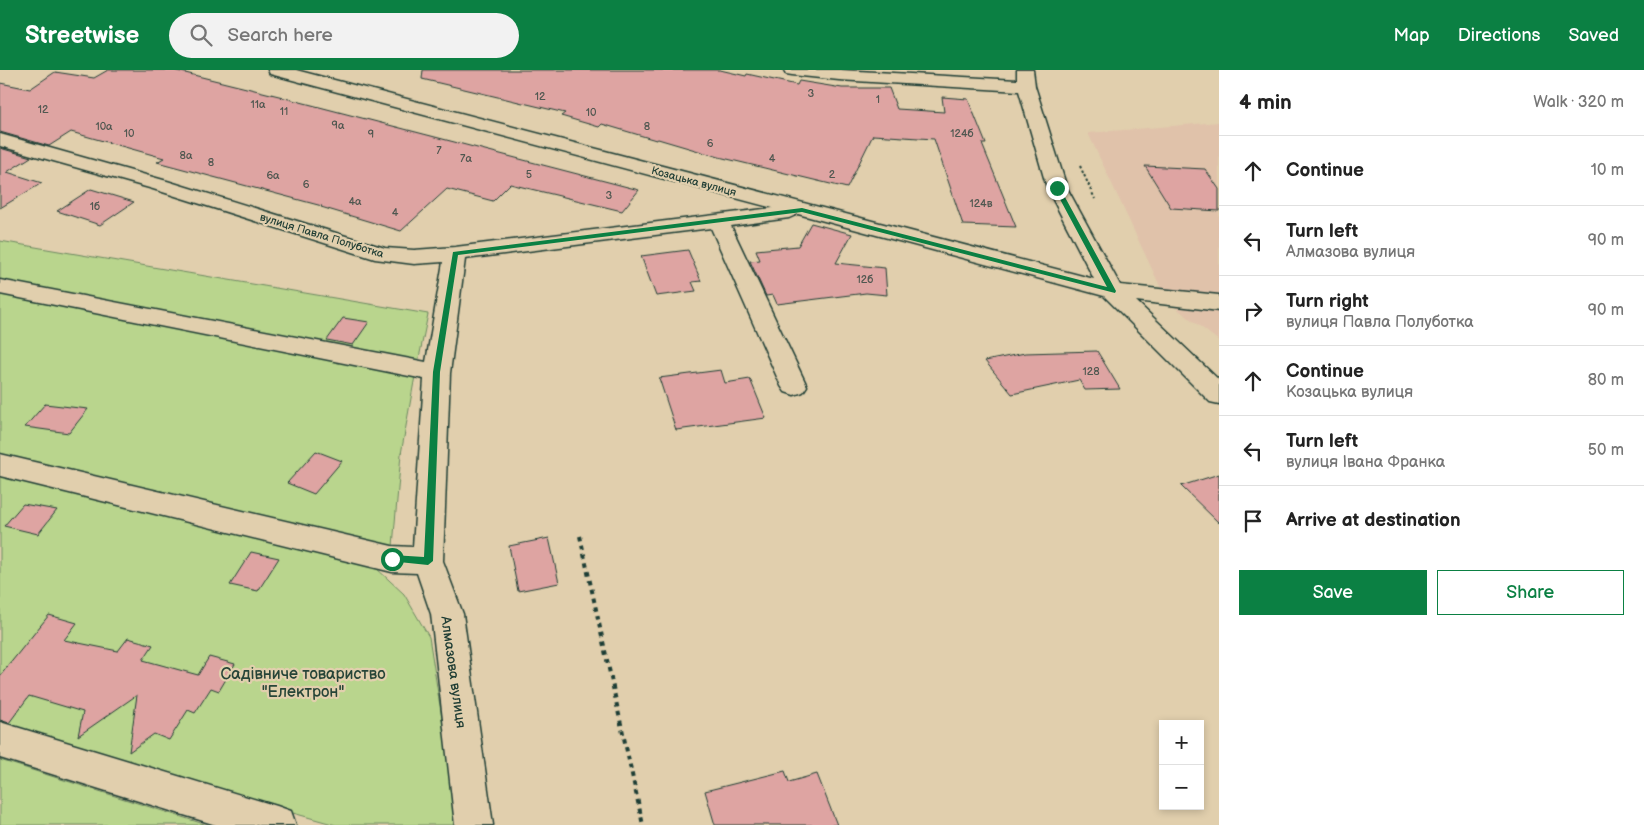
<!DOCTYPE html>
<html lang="en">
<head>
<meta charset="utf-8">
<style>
	body { margin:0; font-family:"Balsamiq Sans",sans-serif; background:#f2f2f2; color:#222 }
	.controls { position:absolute; right:15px; bottom:15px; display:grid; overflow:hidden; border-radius:0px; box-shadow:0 2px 8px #0003 }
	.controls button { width:45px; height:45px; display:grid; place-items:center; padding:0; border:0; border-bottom:1px solid #e0e0e0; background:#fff; color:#222; font:25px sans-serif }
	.stop { position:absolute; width:15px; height:15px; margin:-11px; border:4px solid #0b8043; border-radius:50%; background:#fff }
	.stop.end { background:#0b8043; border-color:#fff; box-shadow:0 1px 5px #0008 }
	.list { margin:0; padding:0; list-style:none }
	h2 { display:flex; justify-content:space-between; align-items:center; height:65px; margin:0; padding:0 20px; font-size:21px }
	h2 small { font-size:16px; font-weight:400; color:#767676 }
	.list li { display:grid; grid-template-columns:32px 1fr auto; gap:15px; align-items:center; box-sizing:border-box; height:70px; padding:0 20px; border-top:1px solid #e0e0e0 }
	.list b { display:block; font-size:19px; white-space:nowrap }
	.list p { margin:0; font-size:16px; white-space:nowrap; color:#767676 }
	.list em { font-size:16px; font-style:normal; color:#767676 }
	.actions { display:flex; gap:10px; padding:15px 20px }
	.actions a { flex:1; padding:11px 0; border:1px solid #0b8043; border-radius:0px; text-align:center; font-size:18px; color:#0b8043 }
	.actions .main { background:#0b8043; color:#fff }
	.icon { flex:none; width:28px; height:28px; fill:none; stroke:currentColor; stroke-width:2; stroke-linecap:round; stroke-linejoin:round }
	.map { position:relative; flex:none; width:1219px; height:755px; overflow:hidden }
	header { display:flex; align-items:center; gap:30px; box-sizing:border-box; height:70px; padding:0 25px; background:#0b8043; color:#fff }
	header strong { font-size:24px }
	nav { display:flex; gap:28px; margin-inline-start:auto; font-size:18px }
	.search { width:350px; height:45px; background:#f2f2f2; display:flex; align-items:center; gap:12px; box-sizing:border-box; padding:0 18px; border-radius:28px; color:#767676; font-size:19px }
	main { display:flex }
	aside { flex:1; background:#fff }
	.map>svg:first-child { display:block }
	.built { fill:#e0c2aa }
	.green { fill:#b9d58d; stroke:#6c8960 }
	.building { fill:#dea4a2; stroke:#1f3d34 }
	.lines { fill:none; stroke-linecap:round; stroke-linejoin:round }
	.minor-casing { stroke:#1f3d34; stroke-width:3 }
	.path-far1 { stroke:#1f3d34; stroke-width:2; stroke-dasharray:2.5 2.5; stroke-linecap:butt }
	.path { stroke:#1f3d34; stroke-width:4; stroke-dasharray:4.5 4.5; stroke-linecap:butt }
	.minor { fill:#e1cfad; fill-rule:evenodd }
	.route { fill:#0b8043 }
	.labels { text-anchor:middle; stroke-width:4.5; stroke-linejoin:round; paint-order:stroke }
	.number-label { font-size:11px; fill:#4f5750 }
	.far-street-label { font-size:11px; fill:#1f3d34; stroke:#e1cfad }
	.street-label { font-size:14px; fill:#1f3d34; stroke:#e1cfad }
	.near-park-label { font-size:16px; fill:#274538; stroke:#e1cfad }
</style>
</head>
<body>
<header>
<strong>Streetwise</strong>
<div class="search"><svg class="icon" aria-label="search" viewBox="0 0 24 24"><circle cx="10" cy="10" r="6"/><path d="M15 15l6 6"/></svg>Search here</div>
<nav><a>Map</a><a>Directions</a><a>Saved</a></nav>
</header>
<main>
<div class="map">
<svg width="1219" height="755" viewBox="0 0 1219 755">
	<rect width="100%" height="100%" fill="#e1cfad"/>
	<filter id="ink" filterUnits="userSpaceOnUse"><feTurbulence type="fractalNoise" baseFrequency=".02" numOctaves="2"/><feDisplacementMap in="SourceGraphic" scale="10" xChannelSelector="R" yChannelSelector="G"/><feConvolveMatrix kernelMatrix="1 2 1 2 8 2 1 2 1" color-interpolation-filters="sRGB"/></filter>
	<g filter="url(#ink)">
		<path class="built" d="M 1219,52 L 1219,271 L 1167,231 L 1088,63 Z"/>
		<path class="green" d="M 0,171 L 428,244 L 418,293 L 0,211 Z
			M 0,222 L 415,306 L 401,384 L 393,476 L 0,384 Z
			M 0,404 L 375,497 L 404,524 L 429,567 L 459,755 L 336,755 L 203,718 L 0,657 Z
			M 0,690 L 185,748 L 207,755 L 0,755 Z"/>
		<path class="building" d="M 108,0 L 173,0 L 283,27 L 281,27 L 639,120 L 622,141 L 510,114 L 493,131 L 447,119 L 401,161 L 321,137 L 322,136 L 157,92 L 164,88 L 71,62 L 49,76 L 0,62 L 0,13 L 30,19 L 55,2 L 94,8 Z
			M 423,0 L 720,0 L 746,6 L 747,4 L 797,15 L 799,11 L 842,18 L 889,18 L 897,39 L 944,42 L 942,27 L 968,29 L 986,74 L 982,74 L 1016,157 L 963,155 L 934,69 L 873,65 L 847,118 L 719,87 L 658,69 L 656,70 L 602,54 L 599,57 L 561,46 L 565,43 L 422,9 Z
			M 0,78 L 31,87 L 7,102 L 42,113 L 0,138 Z
			M 1145,96 L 1205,99 L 1219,119 L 1219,141 L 1171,138 Z
			M 91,119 L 134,132 L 100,155 L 57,141 Z
			M 811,153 L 852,164 L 836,193 L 885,198 L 887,225 L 866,223 L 777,234 L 773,225 L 766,226 L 750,191 L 760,190 L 756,180 L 798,176 Z
			M 688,180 L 701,211 L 692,212 L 696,221 L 656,226 L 641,186 Z
			M 343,248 L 369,252 L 353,275 L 327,270 Z
			M 1097,281 L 1120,319 L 1085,320 L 1079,310 L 1012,324 L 985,291 L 1025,283 Z
			M 721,300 L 725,313 L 750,309 L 766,348 L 676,360 L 659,308 Z
			M 45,334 L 88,339 L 69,363 L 25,357 Z
			M 316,381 L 342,391 L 314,424 L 287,413 Z
			M 1219,404 L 1219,453 L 1181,416 Z
			M 23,434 L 57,440 L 38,464 L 4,456 Z
			M 549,468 L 559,513 L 518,521 L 509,476 Z
			M 251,482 L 279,488 L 258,521 L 230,515 Z
			M 49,545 L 77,553 L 64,570 L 118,581 L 128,568 L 153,575 L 143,590 L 198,605 L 209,587 L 235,594 L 219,621 L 211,618 L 195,643 L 188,640 L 169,670 L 154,664 L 129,682 L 137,625 L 78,666 L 83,642 L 29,626 L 9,653 L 0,650 L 0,606 Z
			M 785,701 L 789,712 L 817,704 L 837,755 L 715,755 L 705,721 Z"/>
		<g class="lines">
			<defs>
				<path id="minor" d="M 268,0 L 296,0 L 1094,209 L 1047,118 L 1019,21 L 839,10 L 792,5 L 786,4 L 784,0 L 840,0 L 1017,10 L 1017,0 L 1033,0 L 1035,16 L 1067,118 L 1120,215 L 1219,225 L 1219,241 L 1136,231 L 1219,310 L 1219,334 L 1210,332 L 1104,226 L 798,144 L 789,148 L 731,156 L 807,316 L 803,322 L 794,325 L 785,322 L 781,316 L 711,158 L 465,189 L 450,303 L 443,491 L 463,544 L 493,755 L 455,755 L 431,544 L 417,503 L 392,502 L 0,406 L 0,384 L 392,476 L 413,477 L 424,309 L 0,224 L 0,210 L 426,292 L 443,192 L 414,194 L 375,189 L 153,119 L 0,76 L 0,64 L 167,111 L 385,178 L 414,180 L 455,177 L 773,138 L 270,4 Z
					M 0,652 L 277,736 L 291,741 L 296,755 L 216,755 L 0,688 Z"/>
			</defs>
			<use href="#minor" class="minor-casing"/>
			<path class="path-far1" d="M 1080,96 L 1095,129"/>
			<path class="path" d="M 580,466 L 643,755"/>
			<use href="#minor" class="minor"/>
		</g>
	</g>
	<path class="route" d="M 1057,116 L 1060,118 L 1116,221 L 1115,223 L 802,142 L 458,185 L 440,302 L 433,491 L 428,495 L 389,491 L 389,486 L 392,485 L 424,487 L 433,302 L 453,182 L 802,138 L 1107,217 L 1054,118 Z"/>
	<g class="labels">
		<g class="number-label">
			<text x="811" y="27">3</text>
			<text x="540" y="30">12</text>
			<text x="878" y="33">1</text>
			<text x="258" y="38">11а</text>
			<text x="43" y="43">12</text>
			<text x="284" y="45">11</text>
			<text x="591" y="46">10</text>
			<text x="338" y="59">9а</text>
			<text x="104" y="60">10а</text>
			<text x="647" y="60">8</text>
			<text x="129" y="67">10</text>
			<text x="962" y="67">124б</text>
			<text x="371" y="68">9</text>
			<text x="710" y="77">6</text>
			<text x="439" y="84">7</text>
			<text x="186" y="89">8а</text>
			<text x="466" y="92">7а</text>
			<text x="772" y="92">4</text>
			<text x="211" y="96">8</text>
			<text x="529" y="108">5</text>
			<text x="832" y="108">2</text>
			<text x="273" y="109">6а</text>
			<text x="306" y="118">6</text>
			<text x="609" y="129">3</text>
			<text x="355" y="135">4а</text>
			<text x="981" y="137">124в</text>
			<text x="95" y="140">1б</text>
			<text x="395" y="146">4</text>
			<text x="865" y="213">12б</text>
			<text x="1091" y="305">128</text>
		</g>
		<g class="far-street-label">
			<text transform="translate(694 111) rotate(15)" y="4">Козацька вулиця</text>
			<text transform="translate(322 165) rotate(17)" y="4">вулиця Павла Полуботка</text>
		</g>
		<g class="street-label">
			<text transform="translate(454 602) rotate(82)" y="5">Алмазова вулиця</text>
		</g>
		<g class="near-park-label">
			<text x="303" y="609">Садівниче товариство<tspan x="303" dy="18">"Електрон"</tspan></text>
		</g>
	</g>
</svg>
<div class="controls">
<button>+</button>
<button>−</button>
</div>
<div class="stop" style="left:392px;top:489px"></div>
<div class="stop end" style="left:1057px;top:118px"></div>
</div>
<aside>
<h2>4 min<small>Walk · 320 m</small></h2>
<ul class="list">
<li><svg class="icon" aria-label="ahead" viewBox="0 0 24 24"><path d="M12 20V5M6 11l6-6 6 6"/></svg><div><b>Continue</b></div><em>10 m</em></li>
<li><svg class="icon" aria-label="left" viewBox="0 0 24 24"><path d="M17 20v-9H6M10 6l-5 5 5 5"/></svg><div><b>Turn left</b><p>Алмазова вулиця</p></div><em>90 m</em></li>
<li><svg class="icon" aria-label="right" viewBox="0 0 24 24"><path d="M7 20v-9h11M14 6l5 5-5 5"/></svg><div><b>Turn right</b><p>вулиця Павла Полуботка</p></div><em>90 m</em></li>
<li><svg class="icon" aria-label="ahead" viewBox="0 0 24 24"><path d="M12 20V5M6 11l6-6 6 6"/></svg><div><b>Continue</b><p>Козацька вулиця</p></div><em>80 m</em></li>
<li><svg class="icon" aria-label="left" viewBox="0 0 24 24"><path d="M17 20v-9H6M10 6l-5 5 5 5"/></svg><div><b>Turn left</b><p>вулиця Івана Франка</p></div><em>50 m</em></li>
<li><svg class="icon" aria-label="arrive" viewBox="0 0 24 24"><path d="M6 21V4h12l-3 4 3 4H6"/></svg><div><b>Arrive at destination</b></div></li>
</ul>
<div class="actions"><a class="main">Save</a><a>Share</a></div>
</aside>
</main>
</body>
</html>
